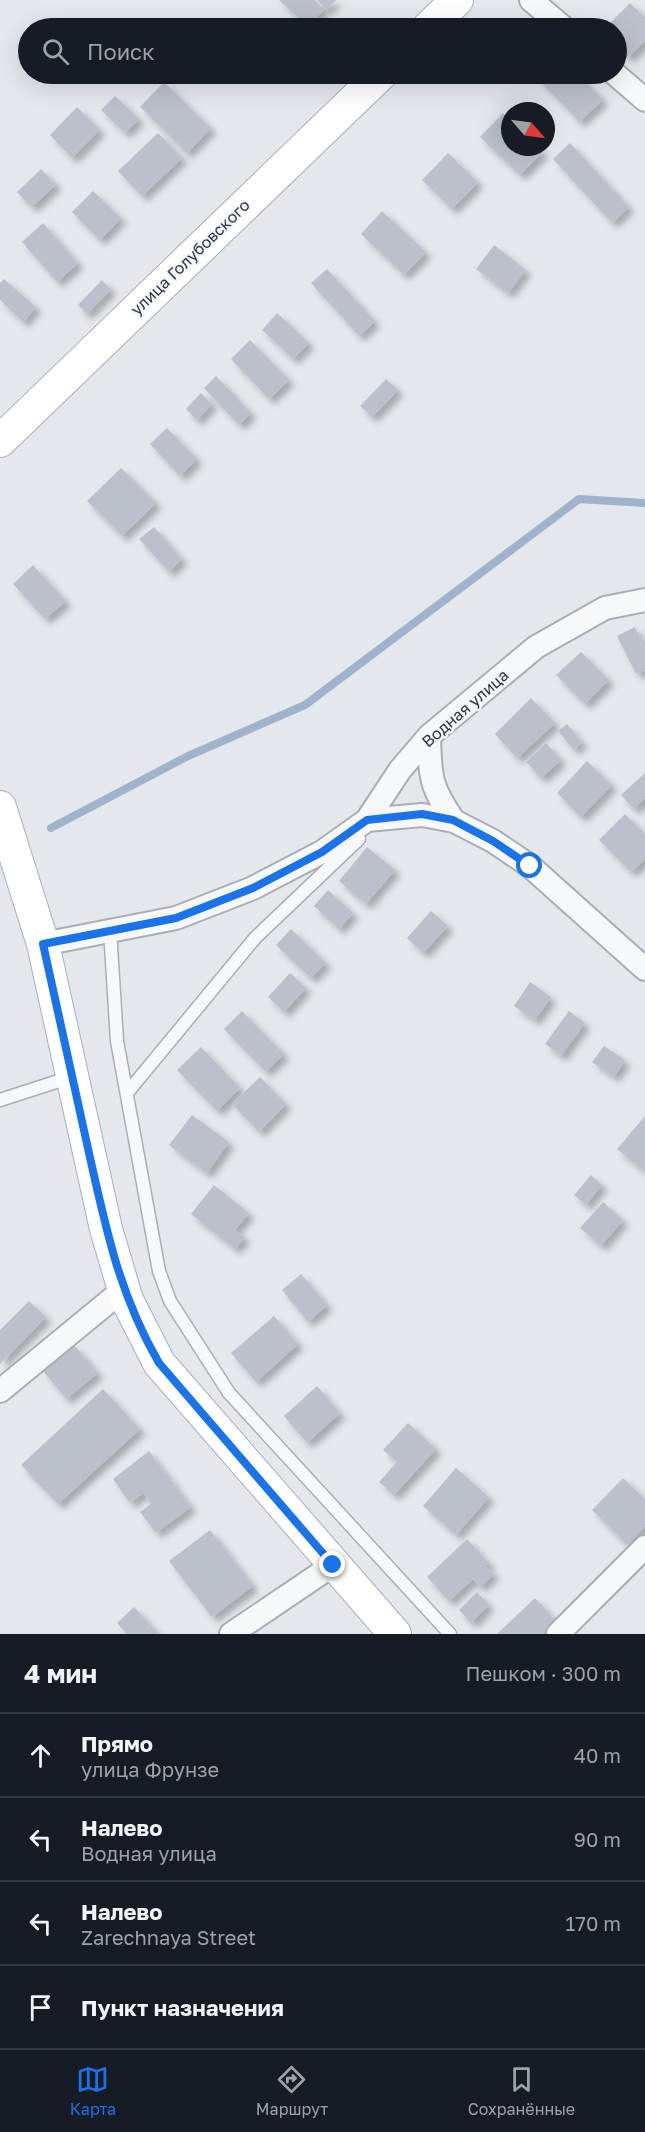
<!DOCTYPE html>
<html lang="ru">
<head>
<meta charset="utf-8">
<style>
	body { margin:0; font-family:"Golos Text",sans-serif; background:#242831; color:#f1f3f6 }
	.compass { position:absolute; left:501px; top:102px; width:54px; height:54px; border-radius:50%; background:#171b24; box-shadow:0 6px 24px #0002; rotate:118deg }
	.stop { position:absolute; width:18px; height:18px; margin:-14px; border:4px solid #1a73e8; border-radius:50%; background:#fff }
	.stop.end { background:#1a73e8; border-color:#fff; box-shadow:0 2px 6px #0008 }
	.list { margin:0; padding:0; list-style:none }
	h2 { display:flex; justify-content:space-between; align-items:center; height:78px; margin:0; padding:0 24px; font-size:26px }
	h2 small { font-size:20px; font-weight:400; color:#9ea1a6 }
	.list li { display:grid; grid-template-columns:39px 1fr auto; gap:18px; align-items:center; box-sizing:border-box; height:84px; padding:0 24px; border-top:2px solid #363941 }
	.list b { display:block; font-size:22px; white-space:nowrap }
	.list p { margin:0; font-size:20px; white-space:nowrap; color:#9ea1a6 }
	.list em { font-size:20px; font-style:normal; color:#9ea1a6 }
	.icon { flex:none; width:33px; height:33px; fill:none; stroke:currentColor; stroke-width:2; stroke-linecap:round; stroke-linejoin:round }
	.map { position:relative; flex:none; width:645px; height:1634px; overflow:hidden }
	.search { position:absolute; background:#171b24; box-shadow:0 6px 24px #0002; left:18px; right:18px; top:18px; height:66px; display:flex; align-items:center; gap:15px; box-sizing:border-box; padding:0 21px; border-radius:33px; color:#9ea1a6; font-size:22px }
	.sheet { height:414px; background:#171b24 }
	nav { display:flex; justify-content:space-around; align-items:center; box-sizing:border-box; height:84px; border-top:2px solid #363941; background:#171b24; font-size:16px; color:#9ea1a6 }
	nav a { display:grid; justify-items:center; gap:3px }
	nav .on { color:#1a73e8 }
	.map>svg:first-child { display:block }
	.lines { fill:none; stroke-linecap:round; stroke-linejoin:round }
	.stream { stroke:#9fb4cc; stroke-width:8 }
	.building { fill:#bbc0ca; filter:url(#shadow) }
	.lane-casing { stroke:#a9aeb7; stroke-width:15 }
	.street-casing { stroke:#a9aeb7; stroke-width:26 }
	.secondary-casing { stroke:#a9aeb7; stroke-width:34 }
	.lane { stroke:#f7f8fa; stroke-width:12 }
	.street { stroke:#f7f8fa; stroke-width:22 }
	.secondary { stroke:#fff; stroke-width:32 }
	.route { stroke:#1a73e8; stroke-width:8 }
	.labels { text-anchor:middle; stroke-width:4.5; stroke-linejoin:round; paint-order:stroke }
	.street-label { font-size:16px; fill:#2b3445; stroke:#f4f6f9 }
</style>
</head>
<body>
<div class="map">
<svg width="645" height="1634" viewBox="0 0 645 1634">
	<defs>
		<filter id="shadow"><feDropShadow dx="5.5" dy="5.5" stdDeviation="3" flood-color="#0004"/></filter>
	</defs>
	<rect width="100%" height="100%" fill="#e4e7ec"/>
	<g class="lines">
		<path class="stream" d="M 51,828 L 188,756 L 305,705 L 579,499 L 645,503"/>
	</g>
	<path class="building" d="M 279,0 L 315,0 L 324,9 L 308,27 Z
		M 317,0 L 336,0 L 327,10 Z
		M 630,3 L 645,17 L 645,41 L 629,57 L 616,45 L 616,28 L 605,28 Z
		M 537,74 L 577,74 L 603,100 L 579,122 L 535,75 Z
		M 164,82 L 211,128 L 187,153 L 140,107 Z
		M 115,96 L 139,119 L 125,133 L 101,110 Z
		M 77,107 L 100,130 L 72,158 L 50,135 Z
		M 503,113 L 510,120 L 510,147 L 538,147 L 543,152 L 520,175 L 480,137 Z
		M 158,133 L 182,158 L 142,196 L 118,171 Z
		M 570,143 L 629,207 L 612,223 L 553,159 Z
		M 448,153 L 478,182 L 452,209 L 422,180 Z
		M 41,169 L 56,184 L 32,207 L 17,192 Z
		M 93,191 L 121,218 L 100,240 L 72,212 Z
		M 382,211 L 426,252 L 404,275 L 361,234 Z
		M 43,223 L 78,263 L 57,282 L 22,242 Z
		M 494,245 L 526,270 L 508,293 L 476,269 Z
		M 327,269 L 375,321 L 359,336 L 311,283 Z
		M 4,279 L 36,307 L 23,322 L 0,300 L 0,283 Z
		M 102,280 L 111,289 L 87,314 L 78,305 Z
		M 277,313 L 309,343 L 293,359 L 262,330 Z
		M 250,340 L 289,380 L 269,399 L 231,359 Z
		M 216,376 L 251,413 L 239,425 L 204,388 Z
		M 386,379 L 398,390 L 372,417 L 360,406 Z
		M 201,393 L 212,404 L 197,420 L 186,409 Z
		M 167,428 L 197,459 L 180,476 L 150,444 Z
		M 121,468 L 156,503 L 122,536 L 87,501 Z
		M 154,527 L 182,559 L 169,572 L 139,539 Z
		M 33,565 L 66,601 L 45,619 L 13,584 Z
		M 635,627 L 645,648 L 645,670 L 636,674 L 617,636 Z
		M 581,652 L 609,680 L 585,704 L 556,675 Z
		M 531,698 L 555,723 L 517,758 L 495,734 Z
		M 567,724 L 582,742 L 574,750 L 558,731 Z
		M 546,743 L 561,760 L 541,778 L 526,762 Z
		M 587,761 L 612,785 L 581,817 L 557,793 Z
		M 645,773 L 645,798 L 634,809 L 621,795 Z
		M 625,814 L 645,834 L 645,859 L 631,872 L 599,840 Z
		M 367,847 L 395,870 L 366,904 L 339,881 Z
		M 328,890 L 353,913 L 339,929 L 314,906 Z
		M 431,911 L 448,926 L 423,953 L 407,938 Z
		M 291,929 L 326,963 L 311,978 L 276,945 Z
		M 290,973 L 306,988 L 284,1012 L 268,997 Z
		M 530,982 L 551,997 L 535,1020 L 514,1006 Z
		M 242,1011 L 284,1054 L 266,1072 L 224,1029 Z
		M 569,1011 L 585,1023 L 561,1056 L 545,1044 Z
		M 604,1046 L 625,1060 L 614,1077 L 592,1062 Z
		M 201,1047 L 240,1088 L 217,1111 L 177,1070 Z
		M 260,1077 L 286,1104 L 259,1132 L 232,1104 Z
		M 192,1115 L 229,1142 L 207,1173 L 169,1145 Z
		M 645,1116 L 645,1172 L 617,1149 Z
		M 591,1175 L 602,1185 L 586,1205 L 574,1195 Z
		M 214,1185 L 249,1213 L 235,1230 L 245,1237 L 235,1249 L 191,1214 Z
		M 603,1202 L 623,1220 L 601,1246 L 580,1228 Z
		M 301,1274 L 327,1305 L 308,1322 L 282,1290 Z
		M 29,1301 L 46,1317 L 0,1364 L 0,1330 Z
		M 274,1316 L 298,1344 L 256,1382 L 231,1353 Z
		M 74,1345 L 98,1373 L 66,1399 L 43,1371 Z
		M 317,1386 L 340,1413 L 307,1443 L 284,1416 Z
		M 103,1389 L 140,1429 L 58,1504 L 21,1465 Z
		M 408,1423 L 436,1449 L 394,1495 L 379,1482 L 397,1462 L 383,1450 Z
		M 149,1451 L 191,1507 L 156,1533 L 140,1512 L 151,1504 L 143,1493 L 130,1503 L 113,1479 Z
		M 456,1468 L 489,1497 L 456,1535 L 423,1506 Z
		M 623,1478 L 645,1499 L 645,1526 L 627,1545 L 592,1510 Z
		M 210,1530 L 253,1586 L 212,1617 L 169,1561 Z
		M 467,1539 L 489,1563 L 486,1566 L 494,1574 L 480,1587 L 473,1579 L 449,1601 L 427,1577 Z
		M 477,1592 L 489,1605 L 471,1623 L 459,1610 Z
		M 535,1598 L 556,1621 L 543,1634 L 497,1634 Z
		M 134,1607 L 159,1634 L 127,1634 L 117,1623 Z"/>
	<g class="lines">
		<defs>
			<path id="lane" d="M 110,930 L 117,1041 L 159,1271 L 170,1301 L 229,1393 L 450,1634
				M 127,1093 L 255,938 L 359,839
				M 0,1100 L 71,1077"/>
			<path id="street" d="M 531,0 L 564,28
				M 615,74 L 645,100
				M 429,736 C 430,776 430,787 454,821
				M 367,820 L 422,815 L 454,821 L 493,841 L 530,866 L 645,969
				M 43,944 L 176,918 L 253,888 L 322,852 L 367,820 L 400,770 L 429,736 L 536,647 L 605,608 L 645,600
				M 0,1391 L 124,1289
				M 231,1634 L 333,1565
				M 558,1634 L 645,1547"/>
			<path id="secondary" d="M 428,28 L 457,0
				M 0,441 L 381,74
				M 0,807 L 43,944 L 106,1229 L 127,1300 L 159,1363 L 395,1634"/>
		</defs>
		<use href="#lane" class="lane-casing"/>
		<use href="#street" class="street-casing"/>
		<use href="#secondary" class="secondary-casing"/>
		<use href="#lane" class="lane"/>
		<use href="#street" class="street"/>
		<use href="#secondary" class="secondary"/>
	</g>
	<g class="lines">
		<path class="route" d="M 333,1565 L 159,1363 C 119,1294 106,1229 89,1153 C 73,1083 59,1014 43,944 L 176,918 L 253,888 L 322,852 L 367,820 L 422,814 L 453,820 L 493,841 L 530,866"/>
	</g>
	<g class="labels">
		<g class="street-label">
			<text transform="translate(190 257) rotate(-44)" y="6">улица Голубовского</text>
			<text transform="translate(465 708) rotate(-41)" y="6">Водная улица</text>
		</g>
	</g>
</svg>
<svg class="compass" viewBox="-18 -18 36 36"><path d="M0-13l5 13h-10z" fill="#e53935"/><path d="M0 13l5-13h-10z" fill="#9ea1a6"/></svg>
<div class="stop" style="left:530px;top:866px"></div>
<div class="stop end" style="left:333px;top:1565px"></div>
<div class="search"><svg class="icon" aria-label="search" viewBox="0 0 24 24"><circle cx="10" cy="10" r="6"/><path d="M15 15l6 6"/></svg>Поиск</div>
</div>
<section class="sheet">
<h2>4 мин<small>Пешком · 300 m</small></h2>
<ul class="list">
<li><svg class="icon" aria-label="ahead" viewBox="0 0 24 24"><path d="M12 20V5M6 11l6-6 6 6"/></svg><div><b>Прямо</b><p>улица Фрунзе</p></div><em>40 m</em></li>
<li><svg class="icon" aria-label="left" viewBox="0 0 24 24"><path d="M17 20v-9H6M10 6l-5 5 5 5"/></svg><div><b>Налево</b><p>Водная улица</p></div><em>90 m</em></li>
<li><svg class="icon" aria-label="left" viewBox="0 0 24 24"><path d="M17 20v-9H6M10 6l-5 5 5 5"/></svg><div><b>Налево</b><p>Zarechnaya Street</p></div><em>170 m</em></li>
<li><svg class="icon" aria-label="arrive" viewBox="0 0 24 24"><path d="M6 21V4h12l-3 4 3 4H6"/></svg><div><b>Пункт назначения</b></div></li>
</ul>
</section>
<nav>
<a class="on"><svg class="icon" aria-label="map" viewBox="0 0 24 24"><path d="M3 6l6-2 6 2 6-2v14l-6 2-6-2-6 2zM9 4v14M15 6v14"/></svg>Карта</a>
<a><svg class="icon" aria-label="directions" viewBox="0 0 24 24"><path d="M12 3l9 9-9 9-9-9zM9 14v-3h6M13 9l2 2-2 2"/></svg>Маршрут</a>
<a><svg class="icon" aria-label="saved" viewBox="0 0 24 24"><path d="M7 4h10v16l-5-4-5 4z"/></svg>Сохранённые</a>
</nav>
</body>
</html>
